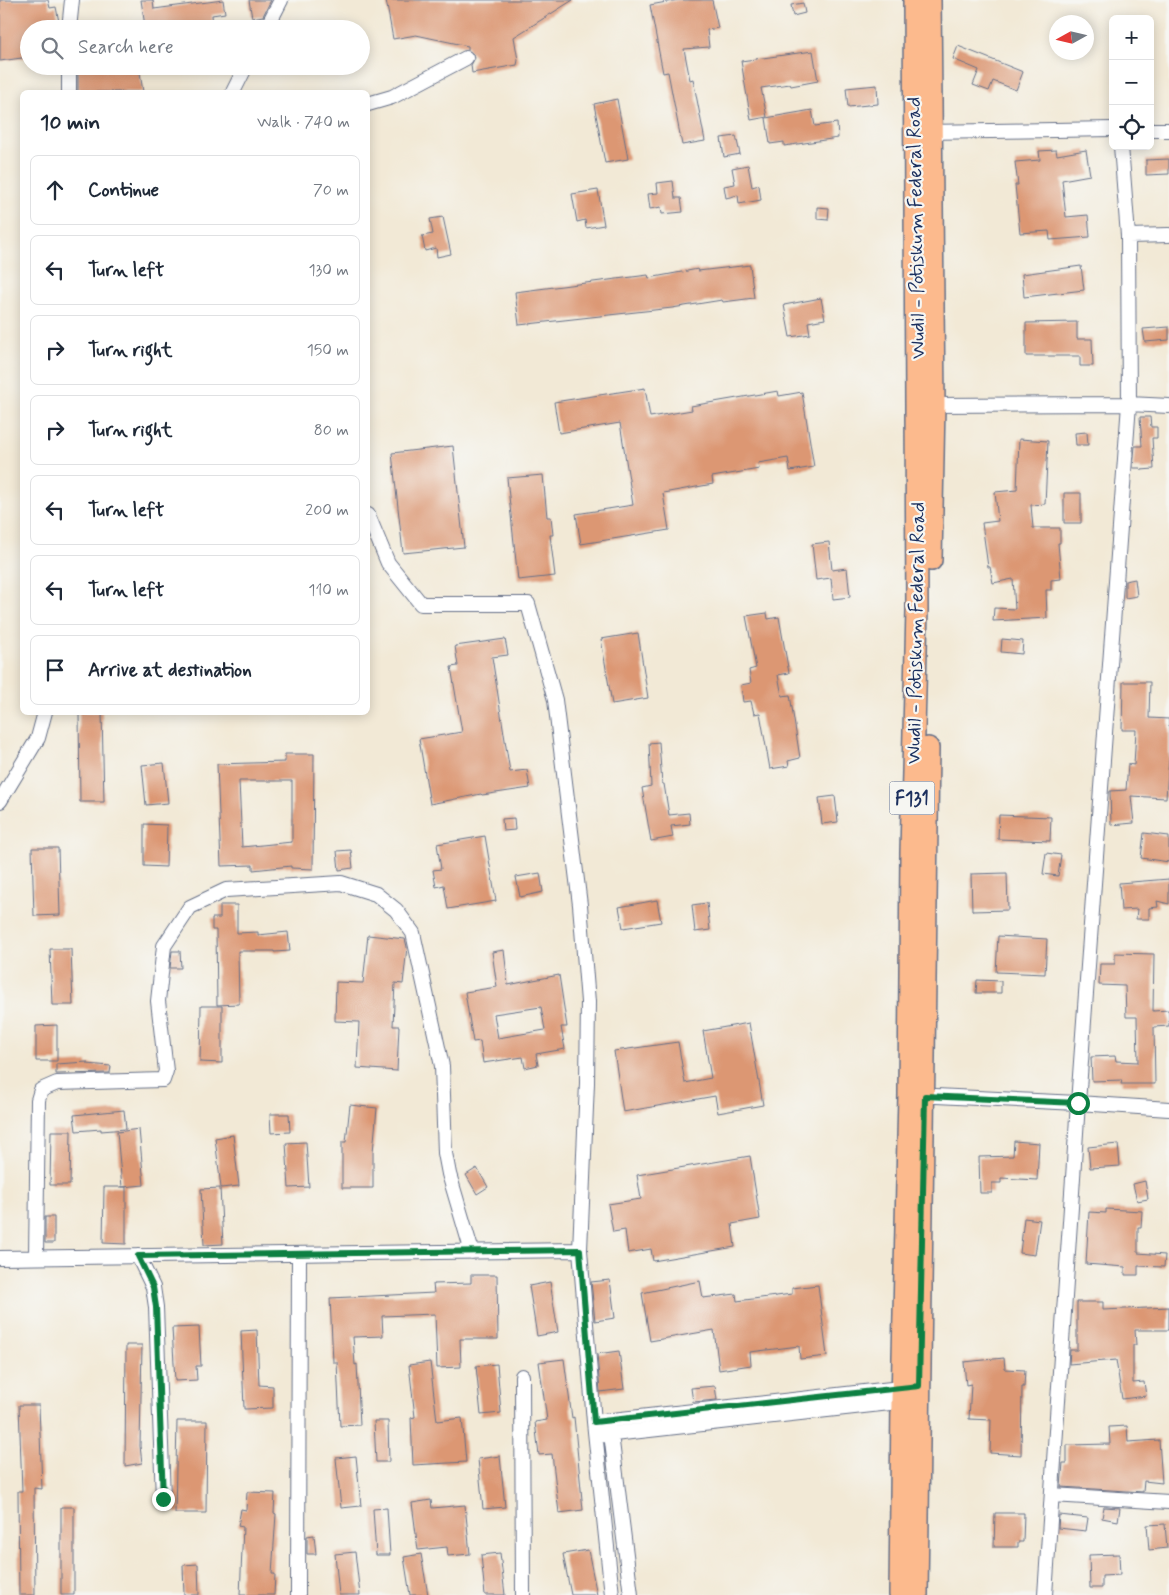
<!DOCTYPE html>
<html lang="en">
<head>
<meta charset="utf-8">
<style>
	body { margin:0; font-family:Mynerve,sans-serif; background:#f6f6f7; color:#1f2937 }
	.controls { position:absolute; right:15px; top:15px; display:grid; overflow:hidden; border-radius:8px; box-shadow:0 2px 12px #0003 }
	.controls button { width:45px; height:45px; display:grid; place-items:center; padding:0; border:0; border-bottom:1px solid #e0e1e3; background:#fff; color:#1f2937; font:25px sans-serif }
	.compass { position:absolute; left:1049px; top:15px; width:45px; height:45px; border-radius:50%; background:#fff; box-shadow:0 2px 12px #0003; rotate:262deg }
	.stop { position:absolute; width:15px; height:15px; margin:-11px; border:4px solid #0b8043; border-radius:50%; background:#fff }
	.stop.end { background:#0b8043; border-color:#fff; box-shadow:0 1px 5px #0008 }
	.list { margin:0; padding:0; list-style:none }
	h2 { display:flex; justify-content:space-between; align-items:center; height:65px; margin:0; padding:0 20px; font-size:21px }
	h2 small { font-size:16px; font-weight:400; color:#747a83 }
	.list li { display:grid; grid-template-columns:32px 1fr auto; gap:15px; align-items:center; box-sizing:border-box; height:70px; margin:0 10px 10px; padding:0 10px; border:1px solid #e0e1e3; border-radius:8px }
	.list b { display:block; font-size:19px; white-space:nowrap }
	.list em { font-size:16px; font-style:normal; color:#747a83 }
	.icon { flex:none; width:28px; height:28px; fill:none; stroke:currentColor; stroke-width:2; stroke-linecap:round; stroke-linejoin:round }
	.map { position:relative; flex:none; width:1169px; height:1595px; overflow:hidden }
	.search { position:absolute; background:#fff; box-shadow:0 2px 12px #0003; left:20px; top:20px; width:350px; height:55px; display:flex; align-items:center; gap:12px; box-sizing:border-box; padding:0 18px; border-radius:28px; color:#747a83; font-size:19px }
	.panel { position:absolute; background:#fff; box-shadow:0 2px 12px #0003; left:20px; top:90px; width:350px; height:625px; border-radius:8px }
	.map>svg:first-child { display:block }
	.building { fill:#dc9773; fill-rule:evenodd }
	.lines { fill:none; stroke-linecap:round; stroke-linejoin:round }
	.street-casing { stroke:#667088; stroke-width:16 }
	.primary-casing { stroke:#667088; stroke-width:24 }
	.street { stroke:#fff; stroke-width:14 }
	.primary { stroke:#fcba8d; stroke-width:21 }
	.route { stroke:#0b8043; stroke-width:6 }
	.labels { text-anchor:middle; stroke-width:4.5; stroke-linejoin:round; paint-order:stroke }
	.shield { fill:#f6f6f2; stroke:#5d6b8a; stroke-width:1 }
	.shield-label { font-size:19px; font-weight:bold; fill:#1b2f5e }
	.street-label { font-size:20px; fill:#1b2f5e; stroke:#f6f6f2 }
</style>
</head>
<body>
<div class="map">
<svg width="1169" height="1595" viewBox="0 0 1169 1595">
	<rect width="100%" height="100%" fill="#f6f6f2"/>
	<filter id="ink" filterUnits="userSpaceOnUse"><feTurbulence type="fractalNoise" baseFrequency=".02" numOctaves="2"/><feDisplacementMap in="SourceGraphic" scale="10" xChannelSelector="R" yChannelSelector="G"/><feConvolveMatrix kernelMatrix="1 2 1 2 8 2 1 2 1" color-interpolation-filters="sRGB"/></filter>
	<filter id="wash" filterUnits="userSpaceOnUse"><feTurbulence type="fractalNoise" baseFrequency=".0096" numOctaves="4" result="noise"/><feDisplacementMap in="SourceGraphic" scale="20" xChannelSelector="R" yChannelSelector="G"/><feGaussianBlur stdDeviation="1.12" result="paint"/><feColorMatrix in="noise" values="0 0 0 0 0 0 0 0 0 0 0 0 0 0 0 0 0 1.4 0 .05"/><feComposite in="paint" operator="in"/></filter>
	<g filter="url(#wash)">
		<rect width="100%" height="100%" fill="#f2e9d6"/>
		<g id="blocks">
			<path class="building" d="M 0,0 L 48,0 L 50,8 L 56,7 L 59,22 L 54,23 L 55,29 L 29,29 L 29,57 L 0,61 Z
				M 141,0 L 153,0 L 154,9 L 223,0 L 225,13 L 212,15 L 213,27 L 202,29 L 157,29 L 157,25 L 145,26 Z
				M 249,0 L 271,0 L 263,16 L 252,18 Z
				M 386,0 L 573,0 L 514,37 L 518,60 L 517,65 L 472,73 L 471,65 L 475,58 L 473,54 L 468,50 L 468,46 L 416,35 L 393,39 Z
				M 678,0 L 712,0 L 718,28 L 707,30 L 709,47 L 684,49 L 690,80 L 693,79 L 705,141 L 682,145 L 668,72 L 663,73 L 650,5 Z
				M 803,3 L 805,13 L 793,16 L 791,5 Z
				M 958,46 L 1023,72 L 1016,90 L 993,81 L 989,91 L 973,85 L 979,70 L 953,59 Z
				M 813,51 L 818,81 L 791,86 L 790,84 L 761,88 L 767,117 L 751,120 L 741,61 Z
				M 78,66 L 139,66 L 143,92 L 78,92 Z
				M 877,85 L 878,104 L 848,107 L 846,88 Z
				M 617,99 L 628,159 L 605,163 L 594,104 Z
				M 812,110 L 815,126 L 837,123 L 838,138 L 784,146 L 784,142 L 770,144 L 766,118 Z
				M 736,136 L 740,154 L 724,157 L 721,138 Z
				M 1056,150 L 1057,155 L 1086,150 L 1090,175 L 1062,180 L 1066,217 L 1088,215 L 1090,237 L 1050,240 L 1049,231 L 1020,233 L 1015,185 L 1018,185 L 1015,162 L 1040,160 L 1039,151 Z
				M 1169,159 L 1169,174 L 1146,175 L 1146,160 Z
				M 748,165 L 752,187 L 759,185 L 761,200 L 739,204 L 738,195 L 726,198 L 724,186 L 735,184 L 732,168 Z
				M 673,181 L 675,198 L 681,198 L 683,212 L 662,214 L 661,207 L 650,209 L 648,194 L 658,193 L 657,183 Z
				M 598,190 L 604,225 L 586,228 L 585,220 L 577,222 L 572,194 Z
				M 817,207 L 829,208 L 828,220 L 817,219 Z
				M 443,217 L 451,254 L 437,257 L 436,248 L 425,251 L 422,236 L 433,234 L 430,219 Z
				M 750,265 L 754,298 L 723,302 L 722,300 L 672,308 L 519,325 L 515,292 L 648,275 L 649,278 L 698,269 L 698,271 Z
				M 1081,266 L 1084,290 L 1024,297 L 1022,274 Z
				M 821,298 L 825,319 L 808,322 L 810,334 L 790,337 L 784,305 Z
				M 1077,322 L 1077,339 L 1092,339 L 1093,366 L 1080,366 L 1080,356 L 1026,356 L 1026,323 Z
				M 1169,327 L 1169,340 L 1145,342 L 1143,329 Z
				M 645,388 L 650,417 L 692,410 L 691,406 L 778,391 L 779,396 L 802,392 L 814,467 L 790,471 L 788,458 L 758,463 L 759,469 L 712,477 L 713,484 L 663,493 L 669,530 L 581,544 L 576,514 L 633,505 L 620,423 L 559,433 L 554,402 Z
				M 1140,417 L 1150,417 L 1151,427 L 1157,427 L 1157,438 L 1152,438 L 1154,469 L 1141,470 L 1140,468 L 1133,468 L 1135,446 L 1142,446 Z
				M 1087,432 L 1088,445 L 1076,445 L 1075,433 Z
				M 1019,439 L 1048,441 L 1045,504 L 1031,505 L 1033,528 L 1060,528 L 1060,543 L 1058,543 L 1061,579 L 1051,580 L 1051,590 L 1046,590 L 1047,618 L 993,621 L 994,608 L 1015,609 L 1013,579 L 993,583 L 990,567 L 988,567 L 982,523 L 998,521 L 995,492 L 1017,490 Z
				M 453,446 L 464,547 L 403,553 L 392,453 Z
				M 543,475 L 547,517 L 551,517 L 553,535 L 550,535 L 555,576 L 518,580 L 507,478 Z
				M 1064,493 L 1081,493 L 1081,523 L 1064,523 Z
				M 829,542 L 832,570 L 847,568 L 850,597 L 833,599 L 831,578 L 816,580 L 812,544 Z
				M 1135,579 L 1137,596 L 1125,598 L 1125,581 Z
				M 767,613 L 768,619 L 779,617 L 789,673 L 778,675 L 782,696 L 790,695 L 800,758 L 788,761 L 789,766 L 770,769 L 760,713 L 754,714 L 751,701 L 743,702 L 741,685 L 751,683 L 749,670 L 756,668 L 746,616 Z
				M 638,633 L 648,698 L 612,704 L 601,639 Z
				M 505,639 L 508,655 L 492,657 L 510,772 L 527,770 L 530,788 L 482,795 L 481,794 L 430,804 L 419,739 L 462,732 L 451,667 L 458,666 L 455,646 Z
				M 1002,639 L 1023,641 L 1022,654 L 1001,652 Z
				M 1123,682 L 1150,682 L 1149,718 L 1169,719 L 1169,758 L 1166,798 L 1131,796 L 1134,823 L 1111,825 L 1110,791 L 1126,790 L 1128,764 L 1134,765 L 1136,730 L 1122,730 Z
				M 79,712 L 102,712 L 104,802 L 80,802 Z
				M 659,742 L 662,784 L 664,784 L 669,815 L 689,813 L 690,824 L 671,826 L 673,837 L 651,841 L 642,788 L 651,786 L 649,743 Z
				M 285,754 L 314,754 L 313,869 L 291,868 L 291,866 L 253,870 L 253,865 L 221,866 L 217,764 L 285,762 ZM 239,781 L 292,781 L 292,842 L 242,847 Z
				M 164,763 L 168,803 L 146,805 L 142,765 Z
				M 835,796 L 838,822 L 822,824 L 819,798 Z
				M 999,815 L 1051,817 L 1050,841 L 998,839 Z
				M 514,818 L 515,830 L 503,831 L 502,819 Z
				M 144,824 L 167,825 L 166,867 L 144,866 Z
				M 1144,833 L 1169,836 L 1169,862 L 1141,858 Z
				M 485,836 L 496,901 L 448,909 L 444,885 L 436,887 L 433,870 L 441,869 L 437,844 Z
				M 32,848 L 58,848 L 60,915 L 34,916 Z
				M 351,850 L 353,868 L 339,870 L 337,851 Z
				M 1046,853 L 1061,855 L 1058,876 L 1043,874 Z
				M 540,873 L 543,892 L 520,897 L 516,877 Z
				M 1007,873 L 1008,910 L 972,911 L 971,874 Z
				M 1169,879 L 1169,904 L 1157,901 L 1158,907 L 1149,908 L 1149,919 L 1136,919 L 1137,909 L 1121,910 L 1119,883 Z
				M 657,900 L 661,922 L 623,928 L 619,907 Z
				M 707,903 L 710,930 L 695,932 L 692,905 Z
				M 220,905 L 237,905 L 237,933 L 258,932 L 258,935 L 288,932 L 290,951 L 274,952 L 274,951 L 238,951 L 239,1004 L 217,1005 L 216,930 L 212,930 L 212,918 L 220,918 Z
				M 368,935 L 405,939 L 407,947 L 403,984 L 395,983 L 393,1026 L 399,1026 L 397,1071 L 357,1068 L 359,1022 L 335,1021 L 336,982 L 363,983 Z
				M 998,936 L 1047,939 L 1045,974 L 996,972 Z
				M 50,949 L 71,949 L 73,1005 L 52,1005 Z
				M 504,950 L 508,985 L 559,975 L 567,1027 L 561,1027 L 565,1049 L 536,1054 L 538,1065 L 525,1068 L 523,1057 L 483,1063 L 480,1041 L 473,1042 L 465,992 L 497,987 L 492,952 ZM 541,1007 L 545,1030 L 498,1038 L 494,1014 Z
				M 172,951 L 180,951 L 181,968 L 170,968 Z
				M 1115,953 L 1154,954 L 1153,1011 L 1169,1010 L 1169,1026 L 1154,1027 L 1155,1084 L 1121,1084 L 1122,1080 L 1092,1081 L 1091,1057 L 1115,1056 L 1116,1061 L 1138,1062 L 1137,1017 L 1126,1017 L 1125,986 L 1099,985 L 1100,964 L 1115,964 Z
				M 977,980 L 1001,981 L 1001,993 L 976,993 Z
				M 201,1006 L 222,1006 L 222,1063 L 200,1062 Z
				M 749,1023 L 763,1105 L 718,1113 L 715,1096 L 623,1112 L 614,1051 L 678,1042 L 685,1083 L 711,1078 L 703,1031 Z
				M 57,1025 L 57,1061 L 36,1061 L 36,1026 Z
				M 87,1062 L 87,1064 L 111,1066 L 110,1073 L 56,1074 L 56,1064 Z
				M 350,1105 L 377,1108 L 373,1152 L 373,1188 L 342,1188 L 342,1142 L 346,1142 Z
				M 124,1110 L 126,1129 L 101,1131 L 101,1129 L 76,1131 L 74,1115 Z
				M 270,1114 L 289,1114 L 290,1132 L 271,1133 Z
				M 139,1129 L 144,1185 L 122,1187 L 117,1132 Z
				M 51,1131 L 71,1131 L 70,1185 L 50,1185 Z
				M 233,1135 L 239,1186 L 221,1188 L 215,1138 Z
				M 1014,1141 L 1039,1143 L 1037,1180 L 1001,1178 L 1001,1183 L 992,1183 L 992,1193 L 980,1193 L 979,1157 L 1013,1156 Z
				M 306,1142 L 309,1187 L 289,1188 L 286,1143 Z
				M 1118,1144 L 1120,1166 L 1090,1168 L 1088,1147 Z
				M 750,1156 L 760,1219 L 732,1224 L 735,1247 L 653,1261 L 651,1249 L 628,1253 L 625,1230 L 613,1232 L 608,1204 L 641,1199 L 637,1175 Z
				M 477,1168 L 488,1187 L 477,1194 L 466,1175 Z
				M 1145,1181 L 1148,1199 L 1137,1201 L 1133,1184 Z
				M 104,1187 L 126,1187 L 126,1244 L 103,1243 Z
				M 220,1188 L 223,1244 L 204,1245 L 201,1189 Z
				M 1106,1209 L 1142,1211 L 1141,1227 L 1138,1227 L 1138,1253 L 1165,1255 L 1164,1267 L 1138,1266 L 1138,1275 L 1125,1275 L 1125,1267 L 1086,1264 L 1089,1212 L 1106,1213 Z
				M 45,1217 L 54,1217 L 54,1243 L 45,1243 Z
				M 1024,1218 L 1040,1220 L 1035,1255 L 1020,1253 Z
				M 471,1275 L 497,1275 L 498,1339 L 460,1339 L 461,1367 L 437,1368 L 435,1314 L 382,1316 L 383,1336 L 353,1337 L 355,1365 L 357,1364 L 360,1425 L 340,1426 L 337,1362 L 333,1362 L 330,1298 L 434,1293 L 433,1284 L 471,1283 Z
				M 610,1280 L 615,1318 L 595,1321 L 591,1282 Z
				M 700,1281 L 703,1298 L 736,1294 L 737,1301 L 792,1294 L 792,1288 L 818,1285 L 827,1356 L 800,1359 L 799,1346 L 750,1352 L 751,1365 L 719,1370 L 714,1330 L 650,1341 L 642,1293 Z
				M 550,1282 L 558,1332 L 537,1336 L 529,1286 Z
				M 1077,1302 L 1103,1302 L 1103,1310 L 1169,1307 L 1169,1330 L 1135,1330 L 1136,1345 L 1133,1345 L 1133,1383 L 1144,1382 L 1146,1396 L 1122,1399 L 1116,1360 L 1069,1364 L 1070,1350 L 1077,1350 Z
				M 199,1327 L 201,1366 L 196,1366 L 197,1380 L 175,1381 L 172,1328 Z
				M 257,1330 L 259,1385 L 273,1386 L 273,1408 L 244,1409 L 241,1331 Z
				M 126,1345 L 142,1345 L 140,1446 L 142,1463 L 125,1466 Z
				M 619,1351 L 624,1389 L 600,1392 L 597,1354 Z
				M 1004,1358 L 1005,1369 L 1025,1370 L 1024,1387 L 1022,1387 L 1021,1455 L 990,1453 L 991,1420 L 969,1419 L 971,1384 L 966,1385 L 964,1362 Z
				M 564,1359 L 572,1418 L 574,1417 L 583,1510 L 559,1513 L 552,1454 L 539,1455 L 535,1422 L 547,1420 L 539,1362 Z
				M 430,1362 L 437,1421 L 462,1418 L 466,1462 L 413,1465 L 411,1418 L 415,1417 L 409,1365 Z
				M 497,1364 L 501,1413 L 481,1415 L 476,1366 Z
				M 715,1386 L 717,1400 L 693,1402 L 691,1388 Z
				M 19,1405 L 39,1405 L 42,1489 L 34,1488 L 35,1595 L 19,1595 L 18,1491 L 22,1491 Z
				M 177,1421 L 207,1421 L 206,1513 L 175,1513 Z
				M 374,1421 L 388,1421 L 389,1462 L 376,1462 Z
				M 1127,1426 L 1128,1442 L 1159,1440 L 1162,1483 L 1144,1481 L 1143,1492 L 1061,1487 L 1063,1463 L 1067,1463 L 1067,1445 L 1110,1444 L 1109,1427 Z
				M 356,1456 L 361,1506 L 341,1508 L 336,1458 Z
				M 500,1456 L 505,1507 L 483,1509 L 478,1459 Z
				M 247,1492 L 275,1493 L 274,1513 L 276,1514 L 272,1574 L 275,1574 L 274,1595 L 240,1595 L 243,1527 L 238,1526 L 241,1509 L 246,1510 Z
				M 431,1500 L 432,1508 L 465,1505 L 470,1554 L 448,1556 L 447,1547 L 418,1550 L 412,1503 Z
				M 61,1507 L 74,1507 L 74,1595 L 61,1595 Z
				M 1104,1507 L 1120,1508 L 1118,1521 L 1102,1518 Z
				M 387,1508 L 390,1555 L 376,1555 L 373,1509 Z
				M 995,1513 L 1024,1513 L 1023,1542 L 1018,1542 L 1018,1547 L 994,1547 Z
				M 1059,1515 L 1088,1518 L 1086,1531 L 1058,1528 Z
				M 1165,1524 L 1167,1548 L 1149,1550 L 1147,1525 Z
				M 314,1535 L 316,1554 L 307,1554 L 307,1536 Z
				M 588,1550 L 597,1595 L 571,1595 L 563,1554 Z
				M 355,1552 L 360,1595 L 339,1595 L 335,1554 Z
				M 500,1553 L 505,1595 L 485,1595 L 481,1555 Z
				M 421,1554 L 428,1595 L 410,1595 L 404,1557 Z
				M 1119,1554 L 1120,1575 L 1102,1576 L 1102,1588 L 1090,1588 L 1089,1555 Z
				M 198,1564 L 199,1595 L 184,1595 L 183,1565 Z"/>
		</g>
	</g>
	<g filter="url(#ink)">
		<use href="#blocks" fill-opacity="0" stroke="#667088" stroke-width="1"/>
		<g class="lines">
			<defs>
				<path id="street" d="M 69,29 L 72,0
					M 266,29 L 281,0
					M 69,66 L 69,92
					M 233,92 L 246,66
					M 368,104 L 392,97 L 466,58
					M 1150,130 L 1169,130
					M 924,132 L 1113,129
					M 1128,236 L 1169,235
					M 934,405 L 1129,404 L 1169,406
					M 368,515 L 388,563 L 421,604 L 528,604 L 555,700 L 580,905 L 588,1002 L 587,1083 L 580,1250 L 594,1422 L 612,1595
					M 0,801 L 38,738 L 45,712
					M 915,1095 L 1078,1103 L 1169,1109
					M 138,1256 L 153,1287 L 156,1307 L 163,1499
					M 36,1257 L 38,1100 L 41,1090 L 57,1083 L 163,1080 L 166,1071 L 158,1001 L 164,946 L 190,907 L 226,890 L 341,883 L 376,894 L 396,910 L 413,933 L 442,1066 L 445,1153 L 449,1174 L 472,1252
					M 0,1258 L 580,1250
					M 522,1376 L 523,1595
					M 594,1422 L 909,1387
					M 610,1426 L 631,1595
					M 596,1436 L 908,1401
					M 1052,1495 L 1169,1502
					M 298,1595 L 299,1254
					M 1045,1595 L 1078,1103 L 1129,404 L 1128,236 L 1121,146"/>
				<path id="primary" d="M 930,0 L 934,405 L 931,560
					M 900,1595 L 902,1401 L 909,1094 L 911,852 L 917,610 L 914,0
					M 917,1595 L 928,748"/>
			</defs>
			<use href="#street" class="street-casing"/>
			<use href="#primary" class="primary-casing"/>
			<use href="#street" class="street"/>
			<use href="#primary" class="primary"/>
		</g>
	</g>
	<g class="lines" filter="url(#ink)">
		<path class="route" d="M 163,1499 L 156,1307 L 153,1287 L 138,1256 L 580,1250 L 594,1422 L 919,1386 L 925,1096 L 1078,1103"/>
	</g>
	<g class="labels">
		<rect class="shield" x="889.5" y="781.5" width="45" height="33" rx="4"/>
		<g class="shield-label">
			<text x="912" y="805">F131</text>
		</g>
		<g class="street-label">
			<text transform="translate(915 228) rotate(-91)" y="7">Wudil - Potiskum Federal Road</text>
			<text transform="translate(915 633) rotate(-89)" y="7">Wudil - Potiskum Federal Road</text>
		</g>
	</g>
</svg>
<div class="controls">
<button>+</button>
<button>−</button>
<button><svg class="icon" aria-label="locate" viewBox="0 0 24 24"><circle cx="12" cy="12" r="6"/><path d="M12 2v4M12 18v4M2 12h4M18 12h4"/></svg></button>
</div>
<svg class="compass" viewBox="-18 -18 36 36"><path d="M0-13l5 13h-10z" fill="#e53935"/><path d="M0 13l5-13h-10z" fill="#747a83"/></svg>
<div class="stop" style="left:1078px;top:1103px"></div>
<div class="stop end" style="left:163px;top:1499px"></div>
<div class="search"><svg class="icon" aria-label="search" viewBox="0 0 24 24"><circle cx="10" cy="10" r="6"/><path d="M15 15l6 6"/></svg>Search here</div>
<section class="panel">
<h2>10 min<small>Walk · 740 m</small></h2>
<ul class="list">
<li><svg class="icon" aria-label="ahead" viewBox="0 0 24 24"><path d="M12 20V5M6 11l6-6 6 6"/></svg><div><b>Continue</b></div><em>70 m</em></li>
<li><svg class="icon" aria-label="left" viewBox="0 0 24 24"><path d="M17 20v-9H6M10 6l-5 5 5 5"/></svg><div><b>Turn left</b></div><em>130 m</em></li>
<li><svg class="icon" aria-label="right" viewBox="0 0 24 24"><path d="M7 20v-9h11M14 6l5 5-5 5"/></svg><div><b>Turn right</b></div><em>150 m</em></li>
<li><svg class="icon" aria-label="right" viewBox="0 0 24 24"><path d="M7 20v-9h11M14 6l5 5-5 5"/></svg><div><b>Turn right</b></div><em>80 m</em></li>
<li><svg class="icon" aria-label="left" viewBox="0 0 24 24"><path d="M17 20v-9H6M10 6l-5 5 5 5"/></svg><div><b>Turn left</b></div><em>200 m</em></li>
<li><svg class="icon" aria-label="left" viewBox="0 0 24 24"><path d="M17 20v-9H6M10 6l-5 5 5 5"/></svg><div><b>Turn left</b></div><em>110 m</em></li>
<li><svg class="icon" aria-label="arrive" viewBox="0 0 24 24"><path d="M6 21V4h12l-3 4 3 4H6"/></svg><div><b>Arrive at destination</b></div></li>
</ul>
</section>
</div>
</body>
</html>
